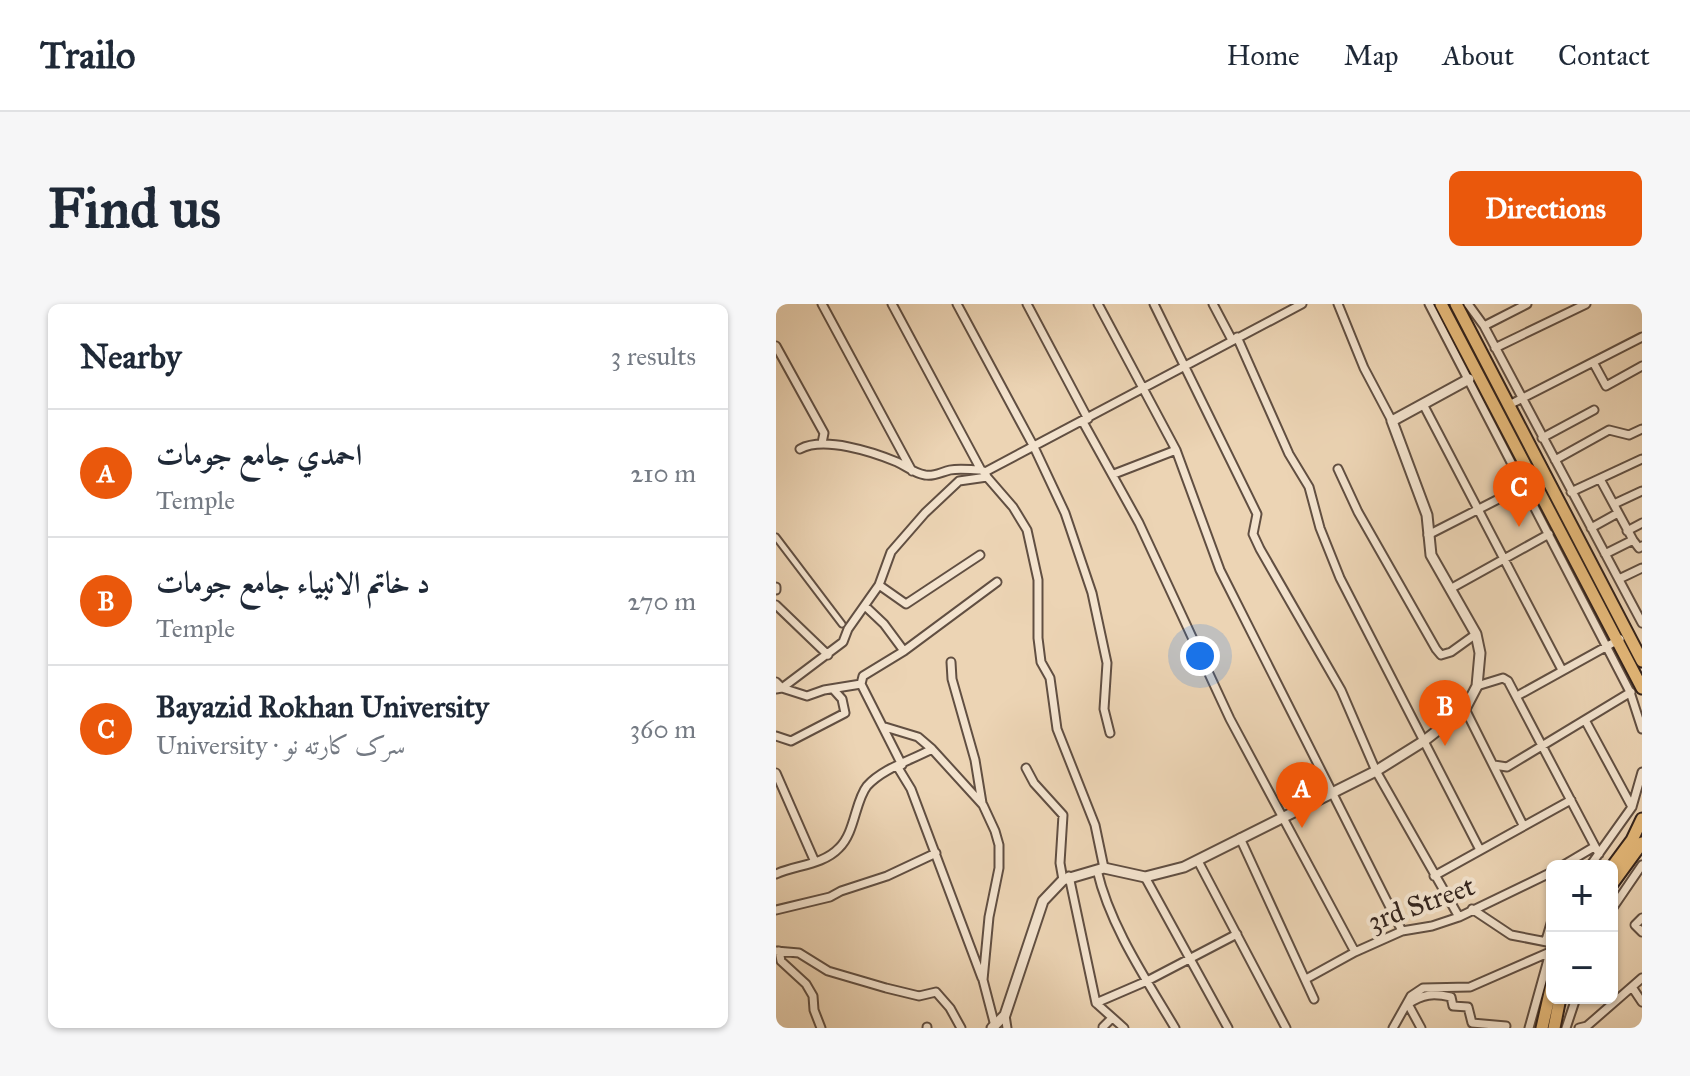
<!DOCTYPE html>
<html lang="en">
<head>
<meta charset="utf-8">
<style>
	body { margin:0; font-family:"IM FELL Great Primer",Amiri,serif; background:#f6f6f7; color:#1f2937 }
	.controls { position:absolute; right:24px; bottom:24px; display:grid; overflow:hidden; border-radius:12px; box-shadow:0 2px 6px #0004 }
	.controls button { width:72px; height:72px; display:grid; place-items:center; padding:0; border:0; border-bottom:2px solid #e0e1e3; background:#fff; color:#1f2937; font:40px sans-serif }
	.you { position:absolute; left:424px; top:352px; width:28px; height:28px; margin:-20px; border:6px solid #fff; border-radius:50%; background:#1a73e8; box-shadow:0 0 0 12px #1a73e833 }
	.badge { display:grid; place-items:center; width:52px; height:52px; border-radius:50%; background:#ea580c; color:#fff; font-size:26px; font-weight:700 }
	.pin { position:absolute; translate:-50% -66px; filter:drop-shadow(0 2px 4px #0008) }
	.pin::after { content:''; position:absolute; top:42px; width:28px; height:24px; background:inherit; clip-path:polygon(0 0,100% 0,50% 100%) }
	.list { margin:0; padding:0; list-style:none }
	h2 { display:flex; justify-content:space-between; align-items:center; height:104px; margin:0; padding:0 32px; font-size:34px }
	h2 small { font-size:26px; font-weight:400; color:#747a83 }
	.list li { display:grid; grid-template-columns:52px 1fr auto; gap:24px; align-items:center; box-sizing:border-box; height:128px; padding:0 32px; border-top:2px solid #e0e1e3 }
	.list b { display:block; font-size:30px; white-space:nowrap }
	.list p { margin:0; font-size:26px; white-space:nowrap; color:#747a83 }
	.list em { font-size:26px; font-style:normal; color:#747a83 }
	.map { position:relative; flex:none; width:866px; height:724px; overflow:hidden; border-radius:12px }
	header { display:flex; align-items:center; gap:48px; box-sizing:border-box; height:112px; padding:0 40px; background:#fff; border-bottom:2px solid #e0e1e3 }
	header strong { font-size:38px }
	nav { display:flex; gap:44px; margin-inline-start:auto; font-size:28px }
	.intro { display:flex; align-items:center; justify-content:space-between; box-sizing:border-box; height:192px; padding:0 48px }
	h1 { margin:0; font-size:56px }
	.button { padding:20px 36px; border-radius:12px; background:#ea580c; color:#fff; font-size:28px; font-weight:700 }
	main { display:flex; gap:48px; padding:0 48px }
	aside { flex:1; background:#fff; border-radius:12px; box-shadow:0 2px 6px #0004 }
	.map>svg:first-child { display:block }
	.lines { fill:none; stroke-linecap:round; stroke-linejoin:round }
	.pedestrian-casing { stroke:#614f42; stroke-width:9 }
	.minor-casing { stroke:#614f42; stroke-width:11 }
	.tertiary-casing { stroke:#614f42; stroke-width:13 }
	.trunk-casing { stroke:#33231c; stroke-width:15 }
	.pedestrian { stroke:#f3e3ce; stroke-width:5 }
	.minor { stroke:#f3e3ce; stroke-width:7 }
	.tertiary { stroke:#f3e3ce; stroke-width:9 }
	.trunk { stroke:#e6ba7a; stroke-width:11 }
	.labels { text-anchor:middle; stroke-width:8; stroke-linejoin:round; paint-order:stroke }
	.street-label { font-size:28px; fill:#33231c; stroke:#f3e3ce }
</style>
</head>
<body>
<header>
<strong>Trailo</strong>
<nav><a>Home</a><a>Map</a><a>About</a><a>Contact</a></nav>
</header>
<div class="intro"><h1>Find us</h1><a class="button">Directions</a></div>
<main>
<aside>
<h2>Nearby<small>3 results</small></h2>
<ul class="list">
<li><span class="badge">A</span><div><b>احمدي جامع جومات</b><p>Temple</p></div><em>210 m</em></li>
<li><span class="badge">B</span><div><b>د خاتم الانبیاء جامع جومات</b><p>Temple</p></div><em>270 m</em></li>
<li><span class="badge">C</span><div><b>Bayazid Rokhan University</b><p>University · سرک کارته نو</p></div><em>360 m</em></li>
</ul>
</aside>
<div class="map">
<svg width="866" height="724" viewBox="0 0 866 724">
	<rect width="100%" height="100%" fill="#ecd4b4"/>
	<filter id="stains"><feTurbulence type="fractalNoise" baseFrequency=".0025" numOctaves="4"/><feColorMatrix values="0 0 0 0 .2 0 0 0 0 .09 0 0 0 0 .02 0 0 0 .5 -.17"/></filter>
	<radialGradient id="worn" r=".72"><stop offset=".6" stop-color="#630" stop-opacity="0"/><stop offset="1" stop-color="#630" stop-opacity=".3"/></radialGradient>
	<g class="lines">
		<defs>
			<path id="pedestrian" d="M 0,233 L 66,320"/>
			<path id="minor" d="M 46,0 L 136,167
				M 116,0 L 205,166
				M 181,0 L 258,143 L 289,209 L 316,289 L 331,359 L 328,405 L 334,429
				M 251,0 L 312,115
				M 322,0 L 400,146 L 444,266 L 626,627
				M 378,0 L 481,210 L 477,230 L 484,245 L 565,386 L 600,467 L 683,613
				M 437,0 L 456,36
				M 562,0 L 588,64 L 616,117
				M 653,0 L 854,388 L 866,425
				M 692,0 L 708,22 L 866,319
				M 708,22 L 751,0
				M 461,33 L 513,150 L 533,183 L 544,224 L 564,274 L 704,546
				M 0,42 L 48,129 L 46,139
				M 719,44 L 810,0
				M 817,58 L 830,82 L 866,62
				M 647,100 L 786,366
				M 733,101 L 866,33
				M 307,118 L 363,219 L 454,415 L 579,648
				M 766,134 L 818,106
				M 24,145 C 48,132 97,148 121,158 C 132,163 137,169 149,171 C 158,173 165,168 174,166 C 184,164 195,166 205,166 L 209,168
				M 779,156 L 833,126 L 853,131 L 866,125
				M 562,165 L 582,208 L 660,345 L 665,351 L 675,348 L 700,330
				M 338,170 L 400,146
				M 211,173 L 237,203 L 251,226 L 262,276 L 262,334 L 265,358 L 274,374 L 281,425 L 319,521 L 328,564
				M 824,175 L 857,236 L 863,244 L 866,242
				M 795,188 L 866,155
				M 838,200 L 866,187
				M 815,224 L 842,209
				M 851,227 L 866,219
				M 652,231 L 748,182
				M 829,250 L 857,236
				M 843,275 L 866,264
				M 103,281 L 130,300 L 204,251
				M 0,283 L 0,286
				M 674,285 L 773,230
				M 0,301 L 52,351
				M 89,302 L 108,320 L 128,347
				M 175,358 L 176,375 L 199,456 L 206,499
				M 0,378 L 6,384 L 67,338 L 72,325 L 103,281 L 115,248 L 149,209 L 183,177 L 211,173 L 209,168 L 526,0
				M 701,382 L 727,374 L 732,377 L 823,550
				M 0,385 L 6,384 L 31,392 L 48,386 L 85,380
				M 741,392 L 844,335
				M 689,405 L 747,521
				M 809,416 L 856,503
				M 109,423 L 142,433 L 156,445 L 207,501 L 219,527 L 223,541 L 223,564 L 213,613 L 207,676 L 219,722
				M 0,432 L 15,437 L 69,409 L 66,395 L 57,385
				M 126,461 L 85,380 L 87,372 L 128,347 L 221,278
				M 718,461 L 731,463 L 855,388
				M 121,462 L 135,485 L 206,674
				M 250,464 L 258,479 L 287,511 L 284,559 L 287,576
				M 0,469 L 39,558
				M 464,534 L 538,695
				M 422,557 L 510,724
				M 786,562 L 818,543
				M 814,562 L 856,503 L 866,468
				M 321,566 C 334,622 370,675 399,724
				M 0,570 C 20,561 47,561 63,544 C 79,529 79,497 91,482 C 107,464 136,456 156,445
				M 293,572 L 320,699 L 348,724
				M 658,572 L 795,496
				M 369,573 L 452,724
				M 696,605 L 735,631 L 776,639
				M 836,605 L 866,561
				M 0,606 L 54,593 L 65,587 L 111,572 L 160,549
				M 866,614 L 859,621 L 866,628
				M 770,636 L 776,616
				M 0,647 L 23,649 L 52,667 L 110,684 L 143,692 L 160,688 L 174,704 L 185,724
				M 3,647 L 5,657 L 30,680 L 37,692 L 38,706 L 45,724
				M 530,675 L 579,648 L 626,627 L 656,622 L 683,613 L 776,568
				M 856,683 L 866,698
				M 320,699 L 371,677 L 461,630
				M 229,711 L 231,724
				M 151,723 L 151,724
				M 327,723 L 336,714
				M 617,724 L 635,692 L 647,684 L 694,683 L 774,648
				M 645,724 L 632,700 C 647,690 657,689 675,693 L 677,702 L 692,703 L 696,719 L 730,722
				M 753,724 L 775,645
				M 790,724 L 800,694
				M 803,724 L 811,722 L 866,674"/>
			<path id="tertiary" d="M 216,724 L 229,711 L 267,597 L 287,576 L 328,564 L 369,573 L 408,563 L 600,467 L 648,437 L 689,405 L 701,382 L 704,349 L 700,330 L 655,251 L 651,211 L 616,117 L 693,75"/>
			<path id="trunk" d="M 665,0 L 866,384
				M 680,0 L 866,357
				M 836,563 L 856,536 L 866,515
				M 836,580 L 866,539
				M 766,724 L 776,680
				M 778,724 L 784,694"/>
		</defs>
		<use href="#pedestrian" class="pedestrian-casing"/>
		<use href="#minor" class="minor-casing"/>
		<use href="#tertiary" class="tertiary-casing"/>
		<use href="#trunk" class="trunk-casing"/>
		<use href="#pedestrian" class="pedestrian"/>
		<use href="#minor" class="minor"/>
		<use href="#tertiary" class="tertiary"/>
		<use href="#trunk" class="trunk"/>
	</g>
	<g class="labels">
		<g class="street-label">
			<text transform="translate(645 599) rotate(-20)" y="10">3rd Street</text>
		</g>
	</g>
	<rect width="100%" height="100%" filter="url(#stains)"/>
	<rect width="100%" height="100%" fill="url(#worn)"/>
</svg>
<div class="controls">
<button>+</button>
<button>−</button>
</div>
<div class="you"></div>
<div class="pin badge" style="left:526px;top:524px">A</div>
<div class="pin badge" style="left:669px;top:442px">B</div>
<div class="pin badge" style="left:743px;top:223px">C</div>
</div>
</main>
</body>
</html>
